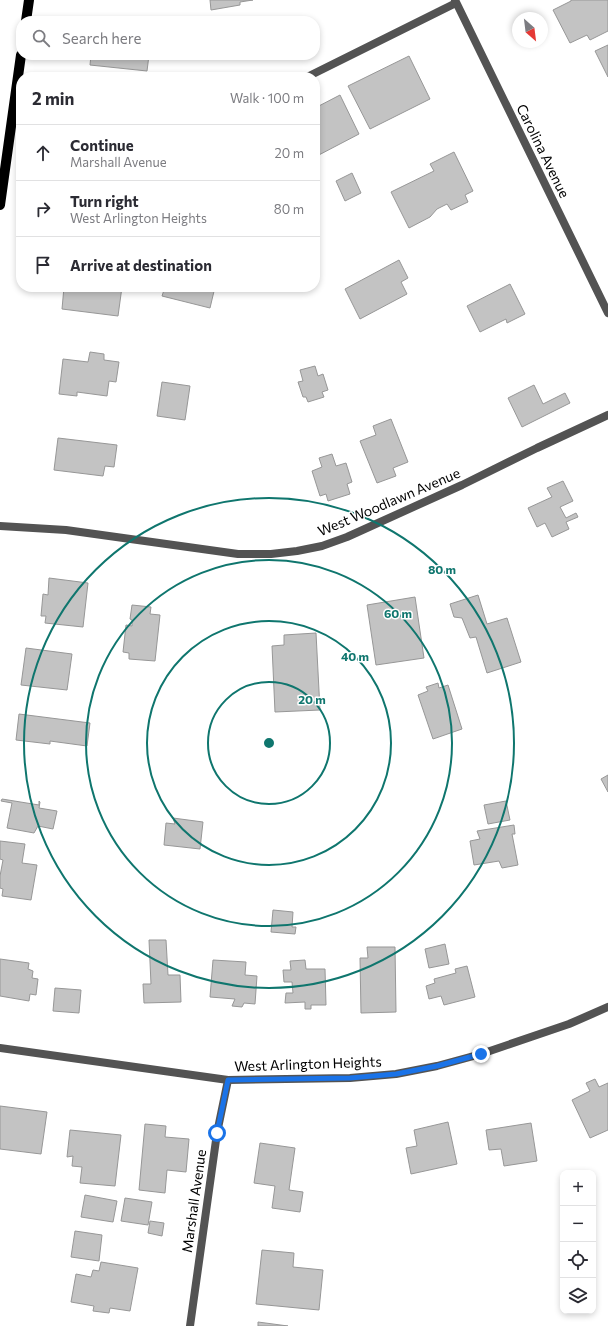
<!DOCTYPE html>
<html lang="en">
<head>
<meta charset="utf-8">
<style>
	body { margin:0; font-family:Commissioner,sans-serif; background:#f7f7f7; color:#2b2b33 }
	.controls { position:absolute; right:12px; bottom:12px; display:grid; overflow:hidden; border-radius:8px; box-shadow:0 2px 6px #0003 }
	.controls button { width:36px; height:36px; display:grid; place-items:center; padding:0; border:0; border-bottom:1px solid #e1e1e2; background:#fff; color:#2b2b33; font:20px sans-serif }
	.compass { position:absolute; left:512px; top:12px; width:36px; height:36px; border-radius:50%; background:#fff; box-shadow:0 2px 6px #0003; rotate:152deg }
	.stop { position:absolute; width:12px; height:12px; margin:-9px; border:3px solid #1a73e8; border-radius:50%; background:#fff }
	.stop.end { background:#1a73e8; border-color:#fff; box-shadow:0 1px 4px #0008 }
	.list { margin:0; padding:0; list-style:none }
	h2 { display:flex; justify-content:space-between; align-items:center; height:52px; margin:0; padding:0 16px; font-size:17px }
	h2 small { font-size:13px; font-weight:400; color:#7c7c81 }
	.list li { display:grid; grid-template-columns:26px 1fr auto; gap:12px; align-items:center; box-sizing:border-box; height:56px; padding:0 16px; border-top:1px solid #e1e1e2 }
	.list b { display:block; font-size:15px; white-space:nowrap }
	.list p { margin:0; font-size:13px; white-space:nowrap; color:#7c7c81 }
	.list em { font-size:13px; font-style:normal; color:#7c7c81 }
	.icon { flex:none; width:22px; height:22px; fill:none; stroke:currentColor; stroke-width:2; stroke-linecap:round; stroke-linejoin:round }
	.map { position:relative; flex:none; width:608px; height:1326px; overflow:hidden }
	.search { position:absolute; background:#fff; box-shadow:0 2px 6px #0003; left:16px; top:16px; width:304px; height:44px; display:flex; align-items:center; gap:10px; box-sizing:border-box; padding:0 14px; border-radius:16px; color:#7c7c81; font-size:15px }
	.panel { position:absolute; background:#fff; box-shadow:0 2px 6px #0003; left:16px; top:72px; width:304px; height:220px; border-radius:16px }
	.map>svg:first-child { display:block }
	.building { fill:#c3c3c3; stroke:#979797 }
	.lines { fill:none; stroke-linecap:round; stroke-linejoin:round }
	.minor { stroke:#535353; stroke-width:8 }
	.tertiary { stroke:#535353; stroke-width:8 }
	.primary { stroke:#000; stroke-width:10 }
	.route { stroke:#1a73e8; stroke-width:5 }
	.ring { fill:none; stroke:#0f766e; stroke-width:2 }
	.labels { text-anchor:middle; stroke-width:3; stroke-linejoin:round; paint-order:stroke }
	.street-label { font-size:14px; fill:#000; stroke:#fff }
	.centre { fill:#0f766e; stroke:#fff; stroke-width:2 }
	.ring-label { font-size:12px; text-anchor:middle; font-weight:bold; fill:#0f766e; stroke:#fff; stroke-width:3; stroke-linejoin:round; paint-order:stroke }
</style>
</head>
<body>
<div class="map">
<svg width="608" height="1326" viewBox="0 0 608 1326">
	<rect width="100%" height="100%" fill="#fff"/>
	<path class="building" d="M 210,0 L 253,0 L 240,2 L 240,5 L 211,10 Z
		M 571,0 L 608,0 L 608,31 L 590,40 L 587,35 L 570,43 L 553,10 L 571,1 Z
		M 608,45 L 608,77 L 595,51 Z
		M 91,55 L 149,55 L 147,71 L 90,65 Z
		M 409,56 L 430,99 L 370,129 L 348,86 Z
		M 340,95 L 359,134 L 315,157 L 315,108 Z
		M 454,152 L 473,191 L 465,195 L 468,202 L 451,210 L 447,204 L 437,209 L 430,217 L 409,228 L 391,192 L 434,171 L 430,164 Z
		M 352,173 L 361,193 L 345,201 L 336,181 Z
		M 399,260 L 408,278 L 401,282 L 407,294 L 360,319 L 345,289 Z
		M 510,284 L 525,314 L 507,323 L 506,319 L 480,332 L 467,306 Z
		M 64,287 L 122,287 L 118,316 L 62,309 Z
		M 165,287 L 215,287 L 210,308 L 162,296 Z
		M 90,352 L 104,354 L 104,360 L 119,362 L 116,382 L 109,381 L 107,396 L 77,392 L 77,396 L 59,394 L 63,359 L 88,362 Z
		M 315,366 L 318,376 L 323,374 L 328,390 L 322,392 L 324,397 L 308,402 L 306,397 L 303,397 L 298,382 L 303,381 L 300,370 Z
		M 162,382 L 190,386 L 185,420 L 157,416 Z
		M 534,385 L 543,404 L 565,393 L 570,403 L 522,427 L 508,398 Z
		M 391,419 L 408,462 L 393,468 L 396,476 L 377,483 L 360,441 L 376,435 L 373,426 Z
		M 58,438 L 117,445 L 114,467 L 105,466 L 103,476 L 54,470 Z
		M 332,454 L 336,466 L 346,463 L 352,482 L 347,484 L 350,494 L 328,501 L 326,494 L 320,496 L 312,471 L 322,467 L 319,458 Z
		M 563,481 L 573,501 L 560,507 L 566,518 L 576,513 L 578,517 L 566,522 L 569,529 L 552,537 L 545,523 L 537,527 L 528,508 L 552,497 L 547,488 Z
		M 49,578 L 88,583 L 83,627 L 45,623 L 46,616 L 41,616 L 43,594 L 48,595 Z
		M 478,595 L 487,624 L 507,618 L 521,662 L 487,673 L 476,637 L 470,638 L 462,618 L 454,617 L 450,604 Z
		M 415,597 L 424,658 L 376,665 L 367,605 Z
		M 132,605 L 151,607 L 150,614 L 160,615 L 155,661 L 129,659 L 129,653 L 123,652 L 126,625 L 132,626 L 132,620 L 130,619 Z
		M 316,633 L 320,710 L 275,712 L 272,646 L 284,645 L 284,635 Z
		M 26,648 L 72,654 L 67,690 L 21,685 Z
		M 438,683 L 439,688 L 448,685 L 462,729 L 433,739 L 418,695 L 428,691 L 426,687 Z
		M 19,714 L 90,723 L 87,746 L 50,741 L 50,744 L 16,740 Z
		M 608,775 L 608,792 L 601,779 Z
		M 2,799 L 39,805 L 39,801 L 40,802 L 39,808 L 57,811 L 53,829 L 38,826 L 34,833 L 7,828 L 12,803 L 1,801 Z
		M 506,801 L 510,820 L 488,824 L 484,805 Z
		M 173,818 L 203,822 L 200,849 L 164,845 L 166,823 L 175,824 Z
		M 514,825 L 515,834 L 512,834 L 518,865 L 502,868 L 499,861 L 474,865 L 470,841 L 480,839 L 477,831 Z
		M 0,841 L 25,844 L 22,863 L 37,865 L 31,900 L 2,896 L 3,889 L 0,888 L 0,876 L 3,860 L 0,859 Z
		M 273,910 L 293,912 L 292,927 L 296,927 L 295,934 L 271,932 Z
		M 149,940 L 166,940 L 168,975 L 180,975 L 181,1002 L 144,1003 L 143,984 L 151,984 Z
		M 445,944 L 449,964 L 429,968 L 425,949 Z
		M 367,947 L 395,947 L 396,1012 L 361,1013 L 360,958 L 368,958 Z
		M 0,959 L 29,963 L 28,969 L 33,971 L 32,978 L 38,979 L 36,995 L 30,994 L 29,1001 L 0,996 Z
		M 213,960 L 246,962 L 245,975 L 257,976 L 255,1004 L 244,1003 L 242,1007 L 232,1006 L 235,999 L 210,997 Z
		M 305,960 L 306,969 L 325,969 L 326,1005 L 311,1005 L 311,1009 L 305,1009 L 305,1002 L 285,1003 L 286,993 L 293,993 L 292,982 L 284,982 L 283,970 L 291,970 L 290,961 Z
		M 467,966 L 475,997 L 444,1005 L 441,996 L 429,999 L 426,986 L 435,983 L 434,979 L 456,973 L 455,969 Z
		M 55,988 L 81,990 L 79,1013 L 53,1011 Z
		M 595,1079 L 599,1087 L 608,1083 L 608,1130 L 590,1138 L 572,1100 L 590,1091 L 586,1083 Z
		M 0,1106 L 47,1112 L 41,1154 L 0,1149 Z
		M 448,1122 L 457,1164 L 411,1174 L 406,1148 L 417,1146 L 414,1130 Z
		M 531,1123 L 537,1161 L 504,1166 L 501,1149 L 489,1150 L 486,1130 Z
		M 145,1124 L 166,1126 L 165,1137 L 189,1139 L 186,1172 L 167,1170 L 165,1193 L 139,1190 Z
		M 70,1130 L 121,1135 L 115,1186 L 80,1183 L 82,1167 L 72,1166 L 73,1156 L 67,1157 Z
		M 260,1143 L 295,1148 L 289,1190 L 303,1192 L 300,1212 L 272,1208 L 275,1186 L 254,1183 Z
		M 85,1195 L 117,1201 L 113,1222 L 81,1217 Z
		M 125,1198 L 152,1202 L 148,1225 L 121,1221 Z
		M 150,1221 L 164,1223 L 162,1236 L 148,1233 Z
		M 75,1231 L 102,1235 L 99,1261 L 71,1257 Z
		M 262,1250 L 294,1253 L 293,1267 L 323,1270 L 319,1310 L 256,1304 Z
		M 101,1262 L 138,1268 L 130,1311 L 110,1308 L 109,1313 L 93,1311 L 94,1306 L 71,1302 L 76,1274 L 91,1277 L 93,1270 L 99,1271 Z
		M 258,1322 L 288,1326 L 258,1326 Z"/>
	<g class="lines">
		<path class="minor" d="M 455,0 L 608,313
			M 307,77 L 456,3
			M 0,1048 L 228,1080 L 350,1078 L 396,1074 L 437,1066 L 481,1054 L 569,1024 L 608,1007
			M 190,1326 L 217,1133 L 228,1080"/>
		<path class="tertiary" d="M 0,526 L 66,530 L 238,554 L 271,554 L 297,551 L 322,546 L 347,537 L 462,485 L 537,448 L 608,415"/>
		<path class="primary" d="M 26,21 L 29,0
			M 0,205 L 21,55"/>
	</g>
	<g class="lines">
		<path class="route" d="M 217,1133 L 228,1080 L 350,1078 L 396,1074 L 437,1066 L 481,1054"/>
	</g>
	<g class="ring">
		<circle cx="269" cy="743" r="61"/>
		<circle cx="269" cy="743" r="122"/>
		<circle cx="269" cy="743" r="183"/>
		<circle cx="269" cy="743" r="245"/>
	</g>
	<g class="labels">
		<g class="street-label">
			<text transform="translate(543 151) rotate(64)" y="5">Carolina Avenue</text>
			<text transform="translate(389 502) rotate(-23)" y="5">West Woodlawn Avenue</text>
			<text transform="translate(308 1064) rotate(-2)" y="5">West Arlington Heights</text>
			<text transform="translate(194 1201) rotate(-82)" y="5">Marshall Avenue</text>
		</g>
	</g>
	<circle cx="269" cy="743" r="6" class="centre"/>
	<g class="ring-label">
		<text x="442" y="574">80 m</text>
		<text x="398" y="618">60 m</text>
		<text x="355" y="661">40 m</text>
		<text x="312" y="704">20 m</text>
	</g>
</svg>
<div class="controls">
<button>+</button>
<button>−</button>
<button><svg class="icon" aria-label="locate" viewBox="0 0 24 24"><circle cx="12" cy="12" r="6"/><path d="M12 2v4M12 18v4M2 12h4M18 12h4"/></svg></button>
<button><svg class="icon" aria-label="layers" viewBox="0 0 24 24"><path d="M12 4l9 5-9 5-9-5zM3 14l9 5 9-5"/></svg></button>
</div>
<svg class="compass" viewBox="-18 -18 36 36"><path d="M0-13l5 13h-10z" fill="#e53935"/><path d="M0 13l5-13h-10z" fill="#7c7c81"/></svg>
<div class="stop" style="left:217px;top:1133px"></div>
<div class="stop end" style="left:481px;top:1054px"></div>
<div class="search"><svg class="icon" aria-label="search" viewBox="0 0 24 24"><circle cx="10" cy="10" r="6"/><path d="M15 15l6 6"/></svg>Search here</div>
<section class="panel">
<h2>2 min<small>Walk · 100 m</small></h2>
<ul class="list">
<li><svg class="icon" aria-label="ahead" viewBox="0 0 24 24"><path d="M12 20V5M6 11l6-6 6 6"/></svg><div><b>Continue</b><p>Marshall Avenue</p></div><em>20 m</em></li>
<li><svg class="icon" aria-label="right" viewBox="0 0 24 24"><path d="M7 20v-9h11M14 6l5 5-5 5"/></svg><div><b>Turn right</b><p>West Arlington Heights</p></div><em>80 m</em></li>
<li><svg class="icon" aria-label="arrive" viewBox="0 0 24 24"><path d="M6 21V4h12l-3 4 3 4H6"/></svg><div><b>Arrive at destination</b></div></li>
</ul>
</section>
</div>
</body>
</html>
